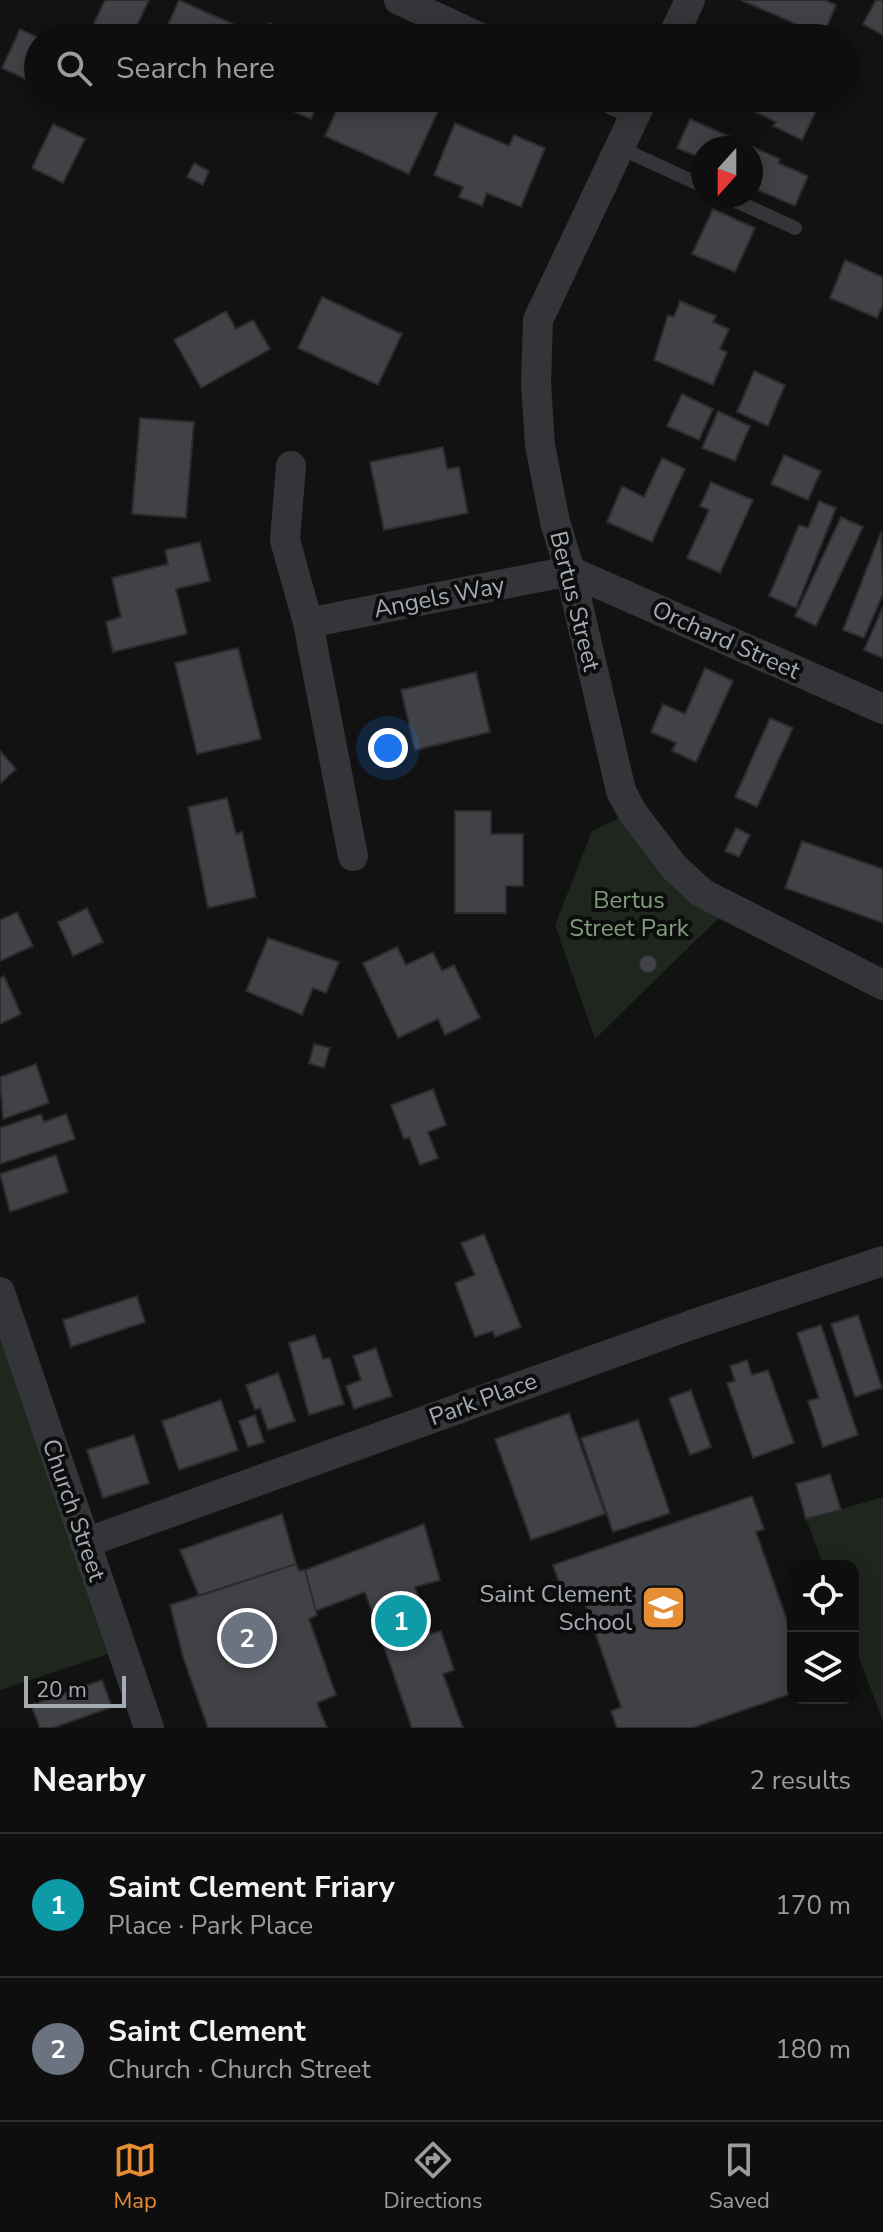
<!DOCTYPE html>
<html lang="en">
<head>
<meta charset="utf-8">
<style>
	body { margin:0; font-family:"Nunito Sans",sans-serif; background:#1c1c1c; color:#f1f3f6 }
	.controls { position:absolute; right:24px; bottom:24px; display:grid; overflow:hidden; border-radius:16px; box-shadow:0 4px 20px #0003 }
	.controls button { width:72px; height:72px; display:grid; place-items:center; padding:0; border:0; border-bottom:2px solid #2e2e2e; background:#0e0e0e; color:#f1f3f6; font:40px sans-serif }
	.compass { position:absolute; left:691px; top:136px; width:72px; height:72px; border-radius:50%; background:#0e0e0e; box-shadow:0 4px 20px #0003; rotate:201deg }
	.scale { position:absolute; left:24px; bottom:20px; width:102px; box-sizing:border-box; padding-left:8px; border:4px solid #a4abb3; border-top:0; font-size:22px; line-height:28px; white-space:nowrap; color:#a4abb3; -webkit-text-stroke:6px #0d0d0e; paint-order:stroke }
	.you { position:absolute; left:388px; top:748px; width:28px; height:28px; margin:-20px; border:6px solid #fff; border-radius:50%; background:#1a73e8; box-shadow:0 0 0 12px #1a73e833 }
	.badge { display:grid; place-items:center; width:52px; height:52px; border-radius:50%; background:#e78d36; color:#fff; font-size:26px; font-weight:700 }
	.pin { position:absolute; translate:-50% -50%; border:4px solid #fff; box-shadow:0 2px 8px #0006 }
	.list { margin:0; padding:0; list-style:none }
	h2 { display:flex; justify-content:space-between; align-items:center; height:104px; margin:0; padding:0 32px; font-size:34px }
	h2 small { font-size:26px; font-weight:400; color:#9b9c9e }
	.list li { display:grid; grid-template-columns:52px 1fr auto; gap:24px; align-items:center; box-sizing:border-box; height:144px; padding:0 32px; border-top:2px solid #2e2e2e }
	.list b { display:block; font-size:30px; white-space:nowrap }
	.list p { margin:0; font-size:26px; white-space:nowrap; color:#9b9c9e }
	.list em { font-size:26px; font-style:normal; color:#9b9c9e }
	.icon { flex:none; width:44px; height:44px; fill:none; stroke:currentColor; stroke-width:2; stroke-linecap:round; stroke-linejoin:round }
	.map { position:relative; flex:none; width:883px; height:1728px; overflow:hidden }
	.search { position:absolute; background:#0e0e0e; box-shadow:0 4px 20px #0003; left:24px; right:24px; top:24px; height:88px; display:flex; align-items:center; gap:20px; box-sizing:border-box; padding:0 28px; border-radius:44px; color:#9b9c9e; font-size:30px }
	.sheet { height:392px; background:#0e0e0e }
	nav { display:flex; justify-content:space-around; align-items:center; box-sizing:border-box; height:112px; border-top:2px solid #2e2e2e; background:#0e0e0e; font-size:22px; color:#9b9c9e }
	nav a { display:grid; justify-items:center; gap:4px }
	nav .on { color:#e78d36 }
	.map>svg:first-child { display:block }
	.green { fill:#1e261e }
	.building { fill:#414246; stroke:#2c2c2f; stroke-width:2 }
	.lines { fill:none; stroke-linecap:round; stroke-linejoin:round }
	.service { stroke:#333538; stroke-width:14 }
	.minor { stroke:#333538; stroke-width:30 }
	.labels { text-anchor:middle; stroke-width:8; stroke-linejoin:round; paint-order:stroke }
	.street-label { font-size:24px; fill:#a4abb3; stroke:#0d0d0e }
	.park-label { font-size:24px; fill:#809d7c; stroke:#0d0d0e }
	.poi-label { font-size:24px; fill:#a4abb3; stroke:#0d0d0e; text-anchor:end }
</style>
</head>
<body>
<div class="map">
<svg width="883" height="1728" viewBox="0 0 883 1728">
	<rect width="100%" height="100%" fill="#121213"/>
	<path class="green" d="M 632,812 L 730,907 L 595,1039 L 555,925 L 592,831 Z
		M 0,1292 L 123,1649 L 0,1690 Z
		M 883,1497 L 883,1721 L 853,1642 L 853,1566 L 824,1566 L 806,1519 Z"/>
	<path class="building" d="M 105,0 L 149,0 L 131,38 L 121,38 L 93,25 Z
		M 179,0 L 233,24 L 227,38 L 162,38 Z
		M 741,0 L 825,0 L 836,5 L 823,36 Z
		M 876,0 L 883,0 L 883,35 L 863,24 Z
		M 269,23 L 297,35 L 295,38 L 263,38 Z
		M 20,29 L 39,38 L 38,60 L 29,81 L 2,68 Z
		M 262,98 L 320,98 L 311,119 Z
		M 342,98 L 414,98 L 439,109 L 409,174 L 325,136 Z
		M 727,98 L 790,98 L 816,111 L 802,140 L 773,126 L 776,122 Z
		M 690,119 L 780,159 L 778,163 L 808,176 L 795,206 L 751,187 L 751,148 L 703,148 L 703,159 L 677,148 Z
		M 455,123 L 509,146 L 514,135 L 545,148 L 521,207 L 487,193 L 482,206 L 459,197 L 463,187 L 434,175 Z
		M 53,124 L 85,139 L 63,183 L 32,168 Z
		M 194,163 L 209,171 L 203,185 L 187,177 Z
		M 713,209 L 755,228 L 735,272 L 692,254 Z
		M 845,260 L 883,277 L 883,305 L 877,318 L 830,298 Z
		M 322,297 L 402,334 L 378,385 L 298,348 Z
		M 680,301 L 716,316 L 713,322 L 729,329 L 720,349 L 727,352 L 713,385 L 654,360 L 668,315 L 674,317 Z
		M 226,311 L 236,329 L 253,320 L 270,349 L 201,388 L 174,340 Z
		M 754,371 L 785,385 L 768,426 L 737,412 Z
		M 682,394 L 713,409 L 699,440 L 667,426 Z
		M 718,411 L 750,426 L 735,461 L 702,448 Z
		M 140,418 L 194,422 L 186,518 L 132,514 Z
		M 443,447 L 447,469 L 459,467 L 468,513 L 384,530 L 370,462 Z
		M 784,455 L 821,471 L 808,500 L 771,484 Z
		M 662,458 L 685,469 L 652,542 L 607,522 L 622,486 L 644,497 Z
		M 711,482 L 753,500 L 720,573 L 687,558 L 709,510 L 700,506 Z
		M 819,501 L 836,508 L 796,608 L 769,596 L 799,525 L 808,528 Z
		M 841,517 L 863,527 L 816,626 L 795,616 Z
		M 881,532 L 883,594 L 864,638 L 843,630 Z
		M 200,542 L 210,581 L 176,589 L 187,634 L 113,652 L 106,622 L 121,617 L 112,578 L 168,564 L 165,550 Z
		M 883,607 L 883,658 L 864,650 Z
		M 238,648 L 261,739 L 197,754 L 175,663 Z
		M 705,668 L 733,681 L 696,762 L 672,751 L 676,743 L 651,732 L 663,704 L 685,714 Z
		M 476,672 L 490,732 L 415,750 L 401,690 Z
		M 770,718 L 793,728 L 757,807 L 735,797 Z
		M 0,751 L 16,769 L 0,784 Z
		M 227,798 L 236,834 L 242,832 L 256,897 L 208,908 L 188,807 Z
		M 455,811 L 491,811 L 491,834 L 523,834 L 523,886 L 506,886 L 506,913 L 455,913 Z
		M 736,828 L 750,835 L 739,857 L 725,851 Z
		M 802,841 L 883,869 L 883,923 L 785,888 Z
		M 87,908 L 103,942 L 73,956 L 58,922 Z
		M 17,912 L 33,946 L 0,961 L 0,920 Z
		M 268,938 L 339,962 L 326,993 L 313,988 L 302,1015 L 246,991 Z
		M 397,947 L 406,965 L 433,952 L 442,971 L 454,965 L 480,1018 L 445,1035 L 438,1019 L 398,1038 L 363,963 Z
		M639 964a9 9 0 1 1 18 0a9 9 0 1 1-18 0Z
		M 4,976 L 21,1014 L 0,1024 L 0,978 Z
		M 314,1044 L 330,1048 L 324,1068 L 309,1063 Z
		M 36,1064 L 49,1103 L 3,1119 L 0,1077 Z
		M 433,1089 L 446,1125 L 428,1132 L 438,1158 L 420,1165 L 409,1137 L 404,1139 L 391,1105 Z
		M 41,1114 L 44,1122 L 66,1114 L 75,1139 L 0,1164 L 0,1128 Z
		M 56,1155 L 68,1192 L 10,1212 L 0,1174 Z
		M 484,1234 L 521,1327 L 495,1337 L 493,1331 L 475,1337 L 455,1283 L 475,1275 L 461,1243 Z
		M 137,1296 L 145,1322 L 71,1347 L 63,1320 Z
		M 858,1315 L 882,1388 L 855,1397 L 831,1324 Z
		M 821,1325 L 858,1435 L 823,1447 L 808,1401 L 819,1398 L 797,1333 Z
		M 315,1335 L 323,1359 L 330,1358 L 344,1404 L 309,1415 L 289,1343 Z
		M 376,1348 L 392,1396 L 354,1409 L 346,1386 L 361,1380 L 353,1356 Z
		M 747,1360 L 752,1375 L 768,1370 L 794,1443 L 753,1458 L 727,1383 L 735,1381 L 730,1366 Z
		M 278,1373 L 295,1421 L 268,1430 L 260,1408 L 255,1410 L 246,1385 Z
		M 691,1390 L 711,1447 L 690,1455 L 669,1398 Z
		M 221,1400 L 238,1450 L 179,1470 L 162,1421 Z
		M 569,1413 L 605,1514 L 531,1540 L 495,1439 Z
		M 255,1415 L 264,1442 L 248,1447 L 239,1421 Z
		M 638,1420 L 670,1513 L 613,1532 L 581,1438 Z
		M 134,1435 L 149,1483 L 103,1498 L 87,1450 Z
		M 830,1474 L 841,1510 L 806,1519 L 796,1484 Z
		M 752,1496 L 764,1529 L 756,1532 L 793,1637 L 793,1693 L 692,1728 L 617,1728 L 611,1711 L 621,1707 L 583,1598 L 567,1604 L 553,1565 Z
		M 282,1514 L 296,1564 L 199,1596 L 180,1550 Z
		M 424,1524 L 440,1580 L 415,1587 L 431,1634 L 441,1631 L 454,1670 L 443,1674 L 463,1728 L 412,1728 L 365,1592 L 316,1611 L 305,1570 Z
		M 296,1564 L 299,1571 L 305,1570 L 317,1615 L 309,1619 L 336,1695 L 317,1703 L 327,1728 L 208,1728 L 183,1657 L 170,1605 Z
		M 102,1680 L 112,1707 L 53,1728 L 40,1728 L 31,1705 Z"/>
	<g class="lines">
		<path class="service" d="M 620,148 L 703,186
			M 725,196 L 795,228"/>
		<path class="minor" d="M 399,0 L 481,38
			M 672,38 L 690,0
			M 609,98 L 637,111
			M 643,98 L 538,320 L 536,383 L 540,445 L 555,522 L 570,571 L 621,791 L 632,812 L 674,867 L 702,893 L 883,985
			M 291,466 L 285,540 L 308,623 L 353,856
			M 308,623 L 570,571 L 883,709
			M 0,1292 L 149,1728
			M 85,1543 L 691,1325 L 883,1261"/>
	</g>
	<defs>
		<symbol id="school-square" viewBox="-11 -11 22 22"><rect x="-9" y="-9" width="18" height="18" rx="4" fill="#e78d36" stroke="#0d0d0e"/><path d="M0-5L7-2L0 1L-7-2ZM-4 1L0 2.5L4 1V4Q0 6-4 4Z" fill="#fff"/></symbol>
	</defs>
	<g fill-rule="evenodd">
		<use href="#school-square" x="638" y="1582" width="51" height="51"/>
	</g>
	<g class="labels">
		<g class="street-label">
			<text transform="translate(439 597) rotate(-11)" y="8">Angels Way</text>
			<text transform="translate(575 601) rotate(76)" y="8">Bertus Street</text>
			<text transform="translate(726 640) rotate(24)" y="8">Orchard Street</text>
			<text transform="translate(483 1399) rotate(-20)" y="8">Park Place</text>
			<text transform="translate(74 1510) rotate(71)" y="8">Church Street</text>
		</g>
		<g class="park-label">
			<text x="629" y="908">Bertus<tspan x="629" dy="28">Street Park</tspan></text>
		</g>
		<g class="poi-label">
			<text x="632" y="1602">Saint Clement<tspan x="632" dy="28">School</tspan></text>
		</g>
	</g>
</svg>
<div class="controls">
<button><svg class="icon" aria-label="locate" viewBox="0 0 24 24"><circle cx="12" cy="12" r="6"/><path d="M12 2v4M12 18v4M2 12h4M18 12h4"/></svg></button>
<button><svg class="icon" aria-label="layers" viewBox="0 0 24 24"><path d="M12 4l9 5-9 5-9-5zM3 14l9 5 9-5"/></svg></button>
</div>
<svg class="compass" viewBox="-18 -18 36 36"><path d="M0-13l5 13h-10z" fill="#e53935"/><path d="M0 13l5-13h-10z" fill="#9b9c9e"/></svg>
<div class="scale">20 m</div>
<div class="you"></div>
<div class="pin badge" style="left:401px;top:1621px;background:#0f9aa8">1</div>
<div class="pin badge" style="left:247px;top:1638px;background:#6b7280">2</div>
<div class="search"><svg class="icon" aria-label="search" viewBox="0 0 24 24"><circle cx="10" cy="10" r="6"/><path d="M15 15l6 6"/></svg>Search here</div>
</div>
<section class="sheet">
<h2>Nearby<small>2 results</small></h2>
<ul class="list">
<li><span class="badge" style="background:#0f9aa8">1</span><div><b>Saint Clement Friary</b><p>Place · Park Place</p></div><em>170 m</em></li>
<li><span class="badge" style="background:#6b7280">2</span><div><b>Saint Clement</b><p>Church · Church Street</p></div><em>180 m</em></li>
</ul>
</section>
<nav>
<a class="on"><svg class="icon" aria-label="map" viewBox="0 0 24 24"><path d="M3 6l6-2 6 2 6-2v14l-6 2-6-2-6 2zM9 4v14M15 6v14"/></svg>Map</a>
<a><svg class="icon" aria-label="directions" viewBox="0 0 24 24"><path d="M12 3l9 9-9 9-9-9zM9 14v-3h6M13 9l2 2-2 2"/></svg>Directions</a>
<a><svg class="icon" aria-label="saved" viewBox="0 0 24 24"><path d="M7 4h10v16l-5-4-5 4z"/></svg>Saved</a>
</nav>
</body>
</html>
